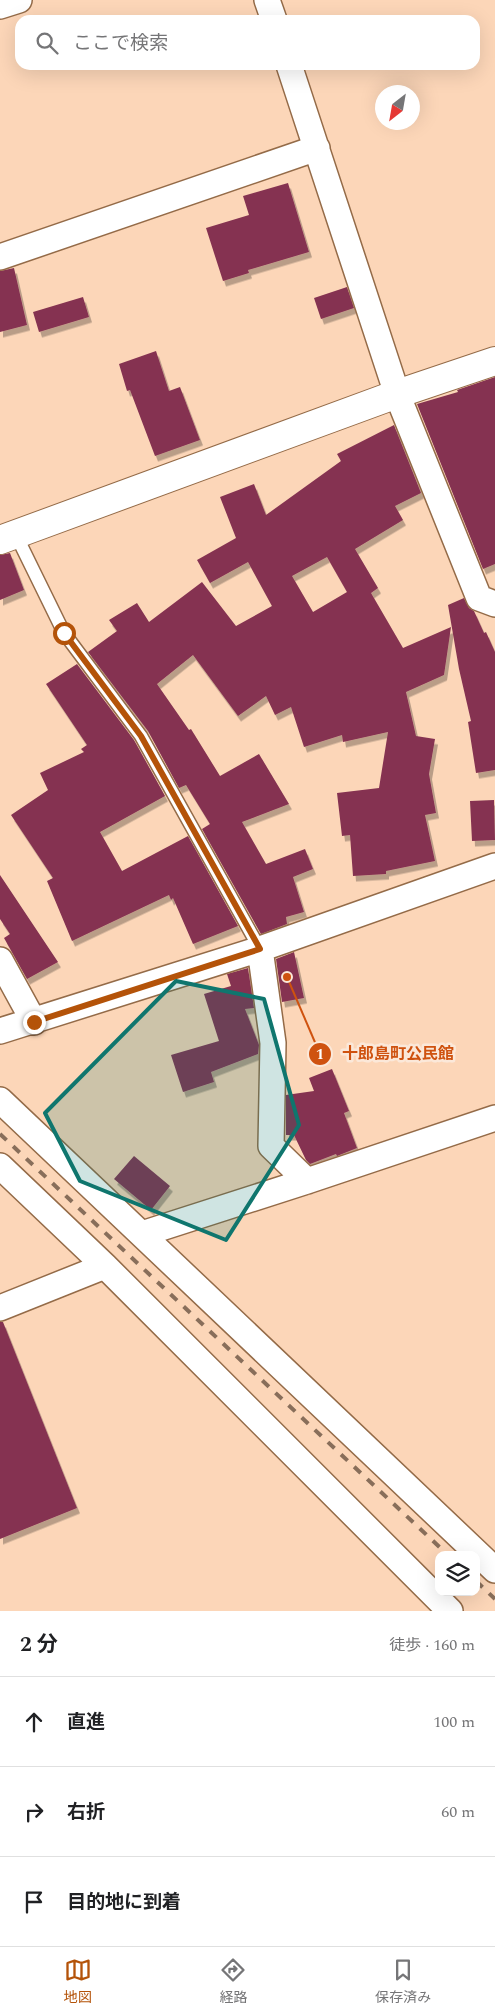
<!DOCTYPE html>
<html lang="ja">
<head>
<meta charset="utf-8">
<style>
	body { margin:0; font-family:Spectral,"Noto Sans JP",serif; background:#f6f6f6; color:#202124 }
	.controls { position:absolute; right:15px; bottom:15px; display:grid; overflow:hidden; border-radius:10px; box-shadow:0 5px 20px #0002 }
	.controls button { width:45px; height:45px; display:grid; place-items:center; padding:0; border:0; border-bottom:1px solid #e0e0e0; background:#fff; color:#202124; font:25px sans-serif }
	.compass { position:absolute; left:375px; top:85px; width:45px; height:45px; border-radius:50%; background:#fff; box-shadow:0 5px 20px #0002; rotate:211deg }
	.stop { position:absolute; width:15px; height:15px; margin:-11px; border:4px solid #b45309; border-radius:50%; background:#fff }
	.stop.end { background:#b45309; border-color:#fff; box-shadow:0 1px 5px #0008 }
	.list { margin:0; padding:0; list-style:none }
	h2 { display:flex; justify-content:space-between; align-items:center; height:65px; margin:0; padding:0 20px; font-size:21px }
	h2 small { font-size:16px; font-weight:400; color:#757577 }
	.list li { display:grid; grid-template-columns:32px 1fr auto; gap:15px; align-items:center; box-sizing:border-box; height:90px; padding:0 20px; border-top:1px solid #e0e0e0 }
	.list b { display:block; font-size:19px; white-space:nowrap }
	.list em { font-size:16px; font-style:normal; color:#757577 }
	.icon { flex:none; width:28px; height:28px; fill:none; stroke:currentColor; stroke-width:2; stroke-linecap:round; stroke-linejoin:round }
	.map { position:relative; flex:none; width:495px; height:1611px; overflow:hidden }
	.search { position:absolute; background:#fff; box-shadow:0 5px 20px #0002; left:15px; right:15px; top:15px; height:55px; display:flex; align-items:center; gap:12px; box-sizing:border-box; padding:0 18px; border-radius:15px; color:#757577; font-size:19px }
	.sheet { height:335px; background:#fff }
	nav { display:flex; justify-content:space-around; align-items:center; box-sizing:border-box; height:70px; border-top:1px solid #e0e0e0; background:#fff; font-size:14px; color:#757577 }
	nav a { display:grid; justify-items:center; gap:2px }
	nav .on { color:#b45309 }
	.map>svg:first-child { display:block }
	.building { fill:#853351; fill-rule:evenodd; filter:url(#shadow) }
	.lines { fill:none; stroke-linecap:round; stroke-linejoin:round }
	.service-casing { stroke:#946b48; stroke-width:15 }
	.minor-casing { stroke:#946b48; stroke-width:28 }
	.tertiary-casing { stroke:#946b48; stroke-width:30 }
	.service { stroke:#fff; stroke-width:12 }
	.minor { stroke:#fff; stroke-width:25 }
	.tertiary { stroke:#fff; stroke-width:28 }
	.rail { stroke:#886e5a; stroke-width:4; stroke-dasharray:9 9; stroke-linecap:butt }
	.route { stroke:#b45309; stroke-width:6 }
	.marked { fill:#0f766e; fill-opacity:0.2; stroke:#0f766e; stroke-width:4; stroke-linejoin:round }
	.leader { fill:none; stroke:#cf520f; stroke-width:2 }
	.callout-dot { fill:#cf520f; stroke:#fbe8d9; stroke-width:2 }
	.mark-label { font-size:15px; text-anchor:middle; font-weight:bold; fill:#fff }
	.callout-label { font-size:16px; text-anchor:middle; font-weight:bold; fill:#cf520f; stroke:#fbe8d9; stroke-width:5; stroke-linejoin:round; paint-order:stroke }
</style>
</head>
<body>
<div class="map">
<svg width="495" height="1611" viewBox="0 0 495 1611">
	<defs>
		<filter id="shadow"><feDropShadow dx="3" dy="5.5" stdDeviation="0" flood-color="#0004"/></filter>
	</defs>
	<rect width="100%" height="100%" fill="#fcd6b8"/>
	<path class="building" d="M 288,183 L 309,252 L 248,270 L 249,273 L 223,281 L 206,228 L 249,215 L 243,196 Z
		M 14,268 L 27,325 L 0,332 L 0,271 Z
		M 347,287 L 354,308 L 321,319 L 314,298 Z
		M 83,297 L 89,317 L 39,332 L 33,312 Z
		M 156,351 L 169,391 L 180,387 L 200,440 L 155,456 L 130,390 L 127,391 L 119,364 Z
		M 495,377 L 495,564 L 483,569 L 417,404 L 458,392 L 457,390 Z
		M 394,425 L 421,493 L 395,506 L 403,520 L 355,549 L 378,588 L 371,593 L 403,648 L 451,627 L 444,675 L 406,692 L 416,736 L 435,739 L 429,774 L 436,813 L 425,815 L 435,861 L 386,871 L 386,874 L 353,876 L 350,835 L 342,836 L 337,793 L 379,788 L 388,732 L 343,742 L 342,735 L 304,747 L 291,707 L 275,715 L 266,696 L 238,716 L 193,655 L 157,684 L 189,730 L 191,729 L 220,776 L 259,754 L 289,804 L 242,822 L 266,864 L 305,849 L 313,869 L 293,877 L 304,912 L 286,917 L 287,924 L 261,934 L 202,829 L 210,824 L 186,785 L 179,788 L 148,731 L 88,652 L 117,631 L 109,620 L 137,603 L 149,622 L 202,582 L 236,626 L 272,606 L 248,562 L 210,583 L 197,560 L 236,538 L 220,497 L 254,484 L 266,515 L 341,461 L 337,454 ZM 327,557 L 347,592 L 313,612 L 292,576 Z
		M 10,553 L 24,590 L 0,600 L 0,555 Z
		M 464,598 L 469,608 L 474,611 L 484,633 L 486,632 L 495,652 L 495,770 L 476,773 L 468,722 L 471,721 L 459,669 L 448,605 Z
		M 77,664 L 134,740 L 165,796 L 100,832 L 122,871 L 188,836 L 238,926 L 193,944 L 173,898 L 171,900 L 169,895 L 72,941 L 47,881 L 53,878 L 11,815 L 48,790 L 40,773 L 84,752 L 81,749 L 87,745 L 46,684 Z
		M 494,800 L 495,840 L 472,841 L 470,801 Z
		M 0,875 L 58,962 L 27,979 L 4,938 L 10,934 L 0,919 Z
		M 294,952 L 304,998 L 282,1002 L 276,959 Z
		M 248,968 L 254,1008 L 245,1009 L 259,1045 L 258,1054 L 211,1072 L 214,1082 L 183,1092 L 171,1055 L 219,1041 L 204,994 L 231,986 L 227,974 Z
		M 332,1069 L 349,1111 L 344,1113 L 357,1148 L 337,1156 L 336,1154 L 310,1164 L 306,1160 L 294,1135 L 286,1135 L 286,1095 L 314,1091 L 309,1078 Z
		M 134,1156 L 170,1186 L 151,1210 L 114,1179 Z
		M 0,1322 L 3,1322 L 77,1508 L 0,1539 Z"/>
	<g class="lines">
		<defs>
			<path id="service" d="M 16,535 L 64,633 L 141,736 L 260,949"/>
			<path id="minor" d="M 267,0 L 274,20
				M 0,6 L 19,0
				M 289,65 L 397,394 L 479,598 L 495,604
				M 0,257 L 317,148
				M 260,949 L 273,1043 L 271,1146 L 307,1181
				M 0,960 L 34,1022
				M 0,1031 L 260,949 L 495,866
				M 0,1100 L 495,1570
				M 0,1166 L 105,1266 L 450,1611
				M 142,1234 L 307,1181 L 495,1118
				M 0,1308 L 105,1266"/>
			<path id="tertiary" d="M 0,540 L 397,394 L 495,361"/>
		</defs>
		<use href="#service" class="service-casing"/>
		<use href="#minor" class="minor-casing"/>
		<use href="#tertiary" class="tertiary-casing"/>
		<use href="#service" class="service"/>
		<use href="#minor" class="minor"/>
		<use href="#tertiary" class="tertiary"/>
		<path class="rail" d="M 0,1134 L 448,1555
			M 476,1581 L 495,1599"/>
	</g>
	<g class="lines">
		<path class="route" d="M 34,1022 L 260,949 L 141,736 L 64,633"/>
	</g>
	<path class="marked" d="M 176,981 L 264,999 L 299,1125 L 226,1240 L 80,1181 L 45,1113 Z"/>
	<path class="leader" d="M287 977L320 1054"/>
	<g class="callout-dot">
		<circle cx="287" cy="977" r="5"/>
		<circle cx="320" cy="1054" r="12"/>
	</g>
	<g class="mark-label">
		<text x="320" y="1059">1</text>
	</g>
	<g class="callout-label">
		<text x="398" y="1059">十郎島町公民館</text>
	</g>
</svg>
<div class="controls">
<button><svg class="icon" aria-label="layers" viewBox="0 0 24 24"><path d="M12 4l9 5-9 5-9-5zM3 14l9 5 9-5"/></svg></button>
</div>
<svg class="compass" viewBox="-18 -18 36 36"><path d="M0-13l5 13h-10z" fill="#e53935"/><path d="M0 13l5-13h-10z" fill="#757577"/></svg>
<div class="stop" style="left:64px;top:633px"></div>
<div class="stop end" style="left:34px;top:1022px"></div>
<div class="search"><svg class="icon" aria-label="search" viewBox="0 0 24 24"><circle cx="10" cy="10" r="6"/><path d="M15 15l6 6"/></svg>ここで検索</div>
</div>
<section class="sheet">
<h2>2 分<small>徒歩 · 160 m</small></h2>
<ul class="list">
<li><svg class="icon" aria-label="ahead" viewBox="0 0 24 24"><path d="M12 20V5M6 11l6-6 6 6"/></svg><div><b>直進</b></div><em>100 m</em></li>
<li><svg class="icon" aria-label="right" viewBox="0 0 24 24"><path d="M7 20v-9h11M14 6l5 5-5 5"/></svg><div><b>右折</b></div><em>60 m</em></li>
<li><svg class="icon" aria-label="arrive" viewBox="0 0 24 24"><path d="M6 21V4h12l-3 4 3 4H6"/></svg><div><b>目的地に到着</b></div></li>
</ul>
</section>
<nav>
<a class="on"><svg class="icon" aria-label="map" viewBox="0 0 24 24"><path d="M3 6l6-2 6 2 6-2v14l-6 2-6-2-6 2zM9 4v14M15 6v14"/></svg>地図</a>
<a><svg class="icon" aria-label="directions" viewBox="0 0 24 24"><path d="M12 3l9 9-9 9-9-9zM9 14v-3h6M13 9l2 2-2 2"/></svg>経路</a>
<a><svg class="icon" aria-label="saved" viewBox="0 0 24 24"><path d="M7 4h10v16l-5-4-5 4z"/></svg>保存済み</a>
</nav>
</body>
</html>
